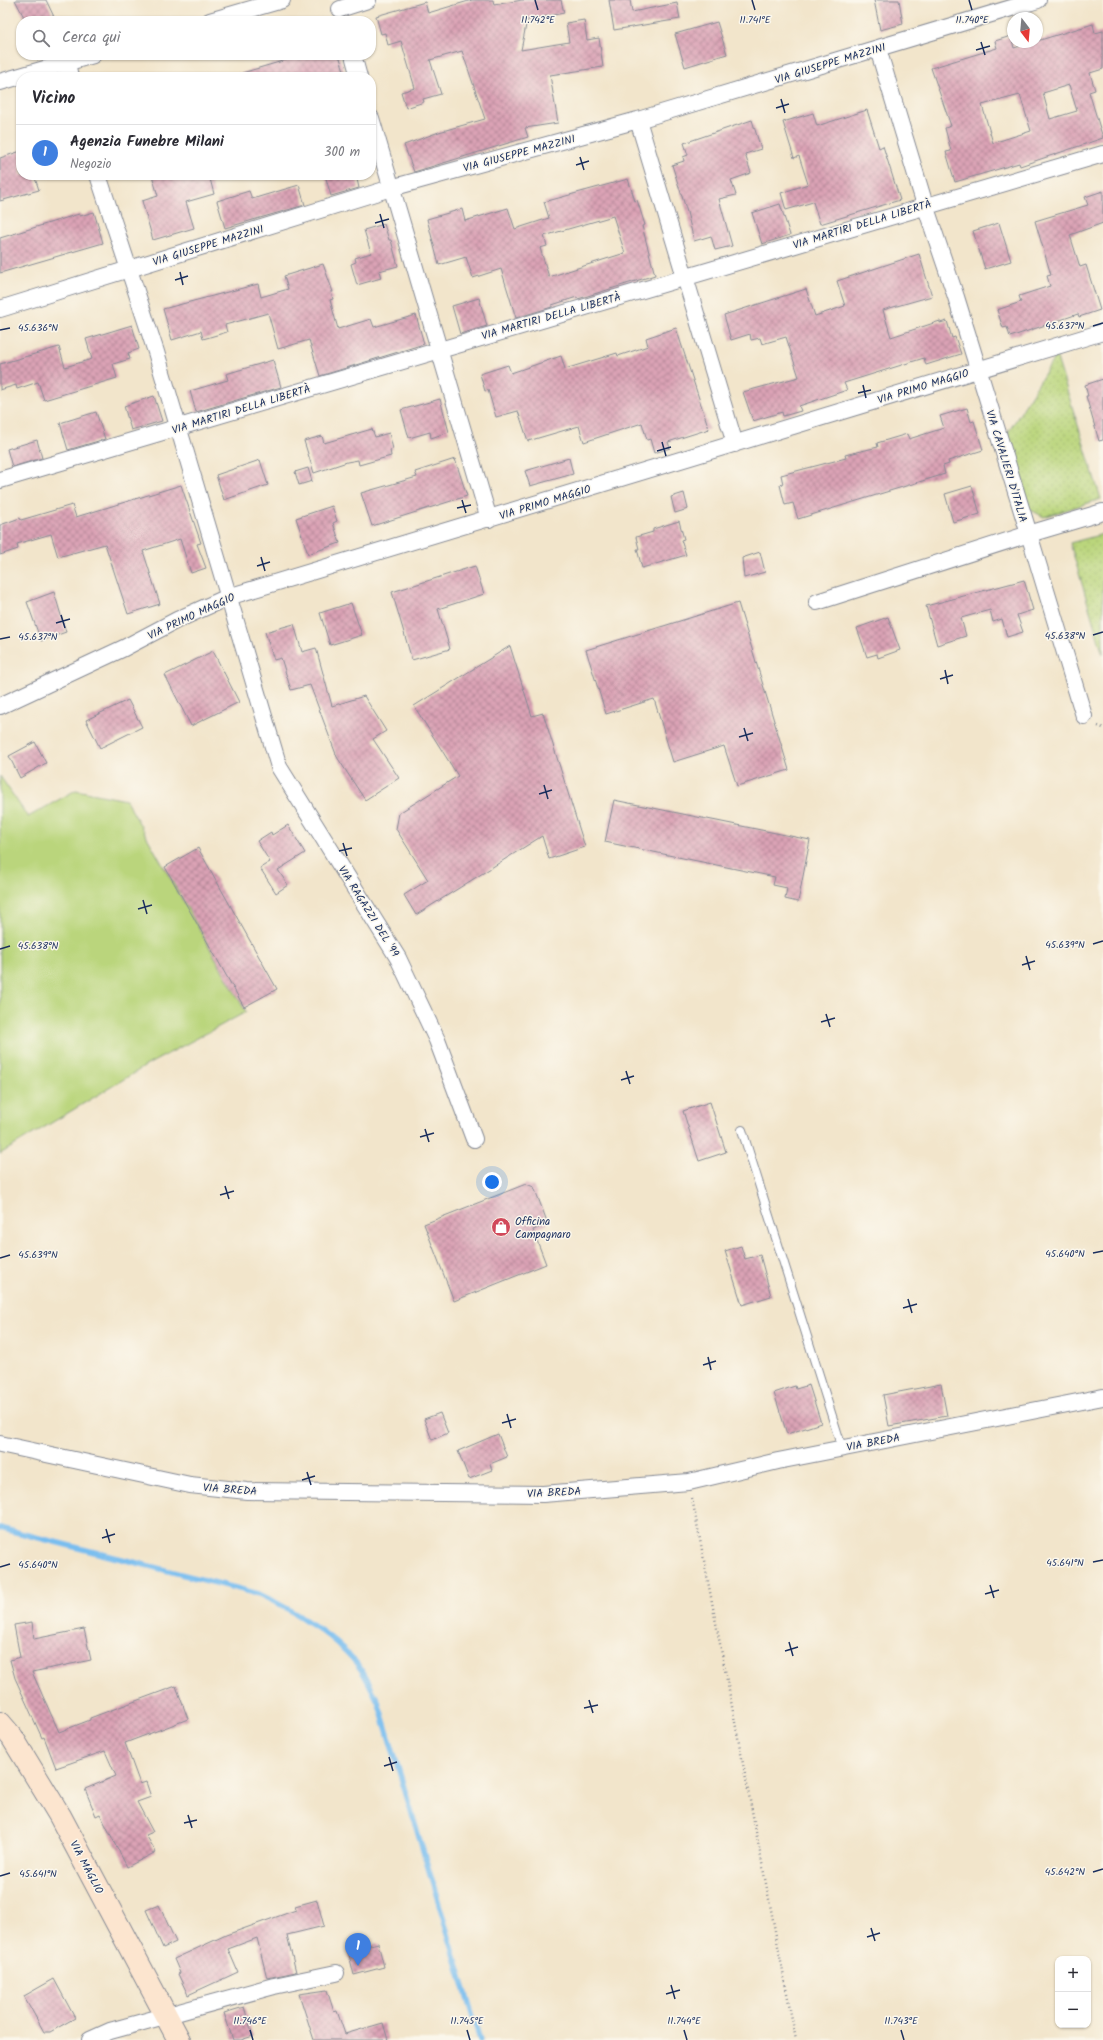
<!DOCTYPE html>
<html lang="it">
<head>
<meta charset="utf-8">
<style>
	body { margin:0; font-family:Kalam,sans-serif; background:#f2f2f3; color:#2b2b33 }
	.controls { position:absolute; right:12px; bottom:12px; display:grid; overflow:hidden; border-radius:8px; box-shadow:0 1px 3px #0004 }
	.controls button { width:36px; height:36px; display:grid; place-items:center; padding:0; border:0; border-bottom:1px solid #e1e1e2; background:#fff; color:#2b2b33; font:20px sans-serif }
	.compass { position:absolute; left:1007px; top:12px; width:36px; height:36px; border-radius:50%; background:#fff; box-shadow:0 1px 3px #0004; rotate:164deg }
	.you { position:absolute; left:492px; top:1182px; width:14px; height:14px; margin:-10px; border:3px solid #fff; border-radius:50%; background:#1a73e8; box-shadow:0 0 0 6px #1a73e833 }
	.badge { display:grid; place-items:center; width:26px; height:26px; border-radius:50%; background:#7c3aed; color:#fff; font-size:13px; font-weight:700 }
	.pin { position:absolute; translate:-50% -33px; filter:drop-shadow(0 1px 2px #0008) }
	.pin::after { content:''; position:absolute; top:21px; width:14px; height:12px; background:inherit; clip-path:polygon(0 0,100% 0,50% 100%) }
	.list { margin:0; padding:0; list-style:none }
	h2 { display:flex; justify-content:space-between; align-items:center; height:52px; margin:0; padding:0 16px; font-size:17px }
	h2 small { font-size:13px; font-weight:400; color:#7c7c81 }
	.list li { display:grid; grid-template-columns:26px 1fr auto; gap:12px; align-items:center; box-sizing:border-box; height:56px; padding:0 16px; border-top:1px solid #e1e1e2 }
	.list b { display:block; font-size:15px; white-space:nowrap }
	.list p { margin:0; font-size:13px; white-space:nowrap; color:#7c7c81 }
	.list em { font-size:13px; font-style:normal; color:#7c7c81 }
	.icon { flex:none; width:22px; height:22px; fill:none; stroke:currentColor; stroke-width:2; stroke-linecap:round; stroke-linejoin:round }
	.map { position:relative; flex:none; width:1103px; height:2040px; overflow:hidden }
	.search { position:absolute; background:#fff; box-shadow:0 1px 3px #0004; left:16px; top:16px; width:360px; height:44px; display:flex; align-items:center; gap:10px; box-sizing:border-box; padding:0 14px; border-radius:16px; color:#7c7c81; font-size:15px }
	.panel { position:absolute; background:#fff; box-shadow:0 1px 3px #0004; left:16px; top:72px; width:360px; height:108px; border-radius:16px }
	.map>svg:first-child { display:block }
	.park { fill:url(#park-dots); stroke:#6a826c }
	.pitch { fill:#bad57b; stroke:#6a826c }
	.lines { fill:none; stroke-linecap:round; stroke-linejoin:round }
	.stream { stroke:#79beef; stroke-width:5.5 }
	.building { fill:url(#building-cross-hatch); fill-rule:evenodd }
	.lane-casing { stroke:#868a94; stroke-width:10 }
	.street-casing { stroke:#868a94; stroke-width:18 }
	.secondary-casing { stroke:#868a94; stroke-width:24 }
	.path { stroke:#868a94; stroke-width:2.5; stroke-dasharray:1 3; stroke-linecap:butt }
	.lane { stroke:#fff; stroke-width:8 }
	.street { stroke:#fff; stroke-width:16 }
	.secondary { stroke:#fce5cf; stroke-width:22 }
	.ticks { fill:none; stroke:#1b2f5e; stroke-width:1.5 }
	.labels { text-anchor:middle; stroke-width:3; stroke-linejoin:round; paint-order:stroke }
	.street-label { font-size:11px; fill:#1b2f5e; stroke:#fbf7ec }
	.poi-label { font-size:11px; fill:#1b2f5e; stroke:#fbf7ec; text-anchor:start }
	.ticks-label { font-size:10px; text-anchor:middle; fill:#1b2f5e; stroke:#fbf7ec; stroke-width:3; stroke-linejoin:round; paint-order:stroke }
</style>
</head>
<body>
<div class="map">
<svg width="1103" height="2040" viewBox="0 0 1103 2040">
	<defs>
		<pattern id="park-dots" width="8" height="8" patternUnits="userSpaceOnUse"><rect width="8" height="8" fill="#bad57b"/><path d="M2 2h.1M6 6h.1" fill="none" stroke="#9fb76d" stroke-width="1.8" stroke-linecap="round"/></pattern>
		<pattern id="building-cross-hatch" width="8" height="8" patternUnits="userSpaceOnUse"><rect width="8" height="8" fill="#dba3b5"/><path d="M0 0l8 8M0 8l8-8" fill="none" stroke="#b18596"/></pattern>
	</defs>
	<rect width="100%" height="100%" fill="#fbf7ec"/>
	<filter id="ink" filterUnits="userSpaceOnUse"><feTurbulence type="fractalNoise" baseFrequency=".025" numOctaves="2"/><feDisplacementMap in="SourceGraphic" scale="8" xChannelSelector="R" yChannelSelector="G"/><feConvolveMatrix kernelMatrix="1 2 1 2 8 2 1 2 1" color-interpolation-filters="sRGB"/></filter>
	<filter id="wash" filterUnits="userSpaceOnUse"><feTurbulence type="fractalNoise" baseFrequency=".012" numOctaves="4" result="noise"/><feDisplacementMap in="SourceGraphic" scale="16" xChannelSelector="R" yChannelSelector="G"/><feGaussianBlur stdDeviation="0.9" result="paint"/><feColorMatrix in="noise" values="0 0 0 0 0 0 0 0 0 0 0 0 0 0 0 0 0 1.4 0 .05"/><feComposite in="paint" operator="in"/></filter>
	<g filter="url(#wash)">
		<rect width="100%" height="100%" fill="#f2e5cb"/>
		<path class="park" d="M 1056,355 L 1101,499 L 1044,517 L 1029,509 L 1006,436 Z
			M 1103,534 L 1103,655 L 1070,543 Z"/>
		<path class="pitch" d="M 0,776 L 28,817 L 76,790 L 126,800 L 246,1012 L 149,1064 L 0,1154 Z"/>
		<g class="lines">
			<path class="stream" d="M 0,1528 L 259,1594 C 291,1609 340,1639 360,1668 C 367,1678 372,1690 378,1701 L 480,2040"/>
		</g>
		<g id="blocks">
			<path class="building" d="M 15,0 L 46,0 L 56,21 L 26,21 Z
				M 472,0 L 493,0 L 494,5 L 522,0 L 561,0 L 564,13 L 527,20 L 521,50 L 569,42 L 566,23 L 584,20 L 587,40 L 599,38 L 603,67 L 550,75 L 558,123 L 525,128 L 528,137 L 414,172 L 404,145 L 439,132 L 485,119 L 462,51 L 430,60 L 441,94 L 423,99 L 424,102 L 406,108 L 401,92 L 415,88 L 401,41 L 388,45 L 385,33 L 381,34 L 376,16 L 425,2 L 428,13 Z
				M 609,0 L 630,0 L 632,12 L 677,3 L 680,19 L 614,30 Z
				M 874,0 L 899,0 L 903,24 L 880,30 Z
				M 717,22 L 727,54 L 685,67 L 675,34 Z
				M 1093,24 L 1095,33 L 1103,31 L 1103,69 L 1090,73 L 1095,90 L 1089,92 L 1103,138 L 1020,166 L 1019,163 L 955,182 L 946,152 L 951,151 L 945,128 L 951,126 L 931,68 L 997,48 L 995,41 L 1011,36 L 1014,48 ZM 1069,85 L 1077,111 L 1050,119 L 1043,93 ZM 1020,95 L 1031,131 L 993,143 L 982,105 Z
				M 303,55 L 339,55 L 346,77 L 243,77 L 242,73 Z
				M 867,110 L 879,148 L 883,146 L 900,200 L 820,224 L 813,202 L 786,210 L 781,193 L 808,184 L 799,156 L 794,158 L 783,122 L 813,113 L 817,126 Z
				M 752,120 L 761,149 L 745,154 L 751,173 L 731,180 L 736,195 L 719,199 L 732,246 L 715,250 L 711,236 L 694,241 L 687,212 L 672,165 L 684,161 L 683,157 L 688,155 L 684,143 Z
				M 21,151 L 21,175 L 34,175 L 39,190 L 0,201 L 0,158 Z
				M 152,175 L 209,175 L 214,194 L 186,202 L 194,228 L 153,240 L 142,201 L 158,196 Z
				M 325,175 L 356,175 L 359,188 L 331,196 Z
				M 628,179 L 635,201 L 637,200 L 645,225 L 642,226 L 655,275 L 578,299 L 577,297 L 552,305 L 552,307 L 516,318 L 501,269 L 473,278 L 466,257 L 439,265 L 427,219 L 462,209 L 465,221 L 508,208 L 515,229 L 549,218 L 544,202 ZM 613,216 L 625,253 L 549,277 L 540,248 L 547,246 L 544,236 Z
				M 299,185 L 305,205 L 225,228 L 217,201 L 249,191 L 252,199 Z
				M 1103,191 L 1103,223 L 1070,235 L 1080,267 L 1086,265 L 1100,310 L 1079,317 L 1078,314 L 1010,337 L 1007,327 L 1003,328 L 997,310 L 1021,302 L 1019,296 L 1050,286 L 1047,276 L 1051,275 L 1035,221 L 1088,205 L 1085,197 Z
				M 780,204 L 790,235 L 762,244 L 752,213 Z
				M 94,212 L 103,243 L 0,273 L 0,238 L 79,214 L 80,216 Z
				M 999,223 L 1011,261 L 985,269 L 973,231 Z
				M 384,224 L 389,240 L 391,240 L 398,266 L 379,271 L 381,278 L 357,285 L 351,264 L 356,262 L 355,258 L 371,253 L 364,230 Z
				M 919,254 L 932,296 L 883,310 L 891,337 L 940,321 L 940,323 L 947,321 L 952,338 L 955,337 L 961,354 L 926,365 L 924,358 L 844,383 L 847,390 L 799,406 L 801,411 L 783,416 L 782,412 L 753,421 L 743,392 L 799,377 L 786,337 L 762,344 L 760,338 L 751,340 L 750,334 L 731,340 L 724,315 L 806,289 L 815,316 L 845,306 L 837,281 Z
				M 323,264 L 333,292 L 331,292 L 333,299 L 330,300 L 338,329 L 371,319 L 374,327 L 416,315 L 424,344 L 320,376 L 309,340 L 278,349 L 268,313 L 225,325 L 227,332 L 203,339 L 201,331 L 172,340 L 163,309 L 258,284 L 261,297 L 288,289 L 284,276 Z
				M 479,298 L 487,326 L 460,334 L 452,306 Z
				M 132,325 L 139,349 L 128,353 L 130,359 L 113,364 L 117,378 L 44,400 L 38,382 L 17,389 L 16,385 L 0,390 L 0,364 L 59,347 L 65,367 L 92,359 L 86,339 Z
				M 676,328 L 709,429 L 668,442 L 670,448 L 654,453 L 650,439 L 647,440 L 642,423 L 584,442 L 579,426 L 528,441 L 518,411 L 496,417 L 488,390 L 485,391 L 480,374 L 508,365 L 511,373 L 561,356 L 565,369 L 617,353 L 618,356 L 648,346 L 646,338 Z
				M 273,360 L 281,387 L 196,412 L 190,391 L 228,380 L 226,374 Z
				M 1103,379 L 1103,440 L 1099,441 L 1086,396 L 1088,396 L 1085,385 Z
				M 154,396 L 162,421 L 131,430 L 124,406 Z
				M 440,399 L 449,432 L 431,438 L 430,432 L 409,438 L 401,410 Z
				M 967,408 L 971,422 L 974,421 L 983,450 L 948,461 L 949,464 L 943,466 L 945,474 L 798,519 L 793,503 L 785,505 L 780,485 L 783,484 L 781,475 L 846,458 L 845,455 L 878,447 L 877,443 L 907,434 L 909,439 L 944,428 L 940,416 Z
				M 96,412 L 105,439 L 68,450 L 60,423 Z
				M 372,429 L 375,437 L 389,433 L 393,449 L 390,450 L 391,456 L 359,465 L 358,460 L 347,462 L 314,473 L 304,441 L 322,436 L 324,443 Z
				M 37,440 L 42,458 L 12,467 L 7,449 Z
				M 569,458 L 573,474 L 530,486 L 525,471 Z
				M 455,459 L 467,496 L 372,526 L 361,493 L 417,477 L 415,472 Z
				M 260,460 L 268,485 L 224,500 L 216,475 Z
				M 308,468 L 312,481 L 299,485 L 295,472 Z
				M 181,485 L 201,543 L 197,544 L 206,568 L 191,573 L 180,539 L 143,551 L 160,604 L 128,614 L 105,544 L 58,557 L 51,534 L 17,544 L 18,549 L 0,555 L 0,525 L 20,518 L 21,520 L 72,505 L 76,517 Z
				M 972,486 L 980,514 L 953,522 L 945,494 Z
				M 684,493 L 688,509 L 675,513 L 671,497 Z
				M 332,506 L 337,521 L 333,523 L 340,543 L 308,554 L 296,518 Z
				M 679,521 L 684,539 L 681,540 L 686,555 L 642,568 L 637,549 L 639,549 L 636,537 L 653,532 L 653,529 Z
				M 760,552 L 765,572 L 744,578 L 742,558 Z
				M 475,566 L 484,594 L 438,609 L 450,649 L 412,660 L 392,592 Z
				M 1024,580 L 1033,610 L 1017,615 L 1023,632 L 1007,637 L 1002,619 L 993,622 L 990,610 L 961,618 L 966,636 L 937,645 L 926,606 Z
				M 54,592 L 66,632 L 41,641 L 27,602 Z
				M 351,603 L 362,635 L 330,645 L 320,613 Z
				M 738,603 L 789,770 L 737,786 L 724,746 L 673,762 L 654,699 L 606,714 L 586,650 Z
				M 888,617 L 900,650 L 878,658 L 877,654 L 867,657 L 857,628 Z
				M 294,624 L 302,652 L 316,648 L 332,706 L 364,696 L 386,731 L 373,739 L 399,778 L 365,800 L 337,757 L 310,685 L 291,690 L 281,658 L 274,660 L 265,632 Z
				M 510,646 L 532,716 L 543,713 L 585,847 L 549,859 L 542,836 L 416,915 L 404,895 L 428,880 L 396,829 L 399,813 L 458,776 L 414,706 Z
				M 213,651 L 239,702 L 191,726 L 165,675 Z
				M 128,700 L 142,727 L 100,748 L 86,720 Z
				M 35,742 L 46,763 L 20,778 L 9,756 Z
				M 614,800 L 810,840 L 798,902 L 785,899 L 787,888 L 773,885 L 775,877 L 605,842 Z
				M 288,825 L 305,853 L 278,870 L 288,885 L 276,893 L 260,868 L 270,862 L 257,841 L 271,832 L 272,835 Z
				M 198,848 L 277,989 L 244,1007 L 165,867 Z
				M 710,1102 L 726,1152 L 699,1161 L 683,1111 Z
				M 526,1184 L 534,1187 L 548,1224 L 533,1230 L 546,1264 L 454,1301 L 424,1224 Z
				M 741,1246 L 745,1259 L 760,1255 L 771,1296 L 742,1305 L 725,1251 Z
				M 941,1384 L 947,1416 L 889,1426 L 883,1395 Z
				M 809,1385 L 821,1423 L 787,1434 L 774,1393 L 795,1386 L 796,1389 Z
				M 440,1413 L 448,1433 L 432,1440 L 424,1419 Z
				M 498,1434 L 507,1457 L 490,1464 L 492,1470 L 469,1479 L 458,1451 Z
				M 32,1622 L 34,1639 L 84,1629 L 91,1660 L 32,1672 L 59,1732 L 90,1720 L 90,1718 L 176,1686 L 188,1719 L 125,1743 L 140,1784 L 146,1782 L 151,1797 L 137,1802 L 153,1832 L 146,1835 L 156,1852 L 127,1867 L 100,1814 L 96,1816 L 85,1789 L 116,1776 L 105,1751 L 56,1768 L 44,1737 L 42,1738 L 15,1678 L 10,1660 L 20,1657 L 14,1625 Z
				M 317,1900 L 324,1926 L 287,1935 L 296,1972 L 267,1978 L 257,1938 L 228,1949 L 238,1972 L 188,1995 L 178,1974 L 180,1973 L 174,1959 L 226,1935 L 296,1910 L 295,1906 Z
				M 159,1905 L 176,1942 L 163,1948 L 146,1910 Z
				M 378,1943 L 384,1967 L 354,1975 L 348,1951 Z
				M 54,1979 L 75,2018 L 50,2032 L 44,2032 L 24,1996 Z
				M 327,1990 L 334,2012 L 337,2011 L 345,2034 L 383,2023 L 388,2040 L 314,2040 L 299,1994 Z
				M 244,2007 L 253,2036 L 241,2040 L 233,2040 L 224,2013 Z"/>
		</g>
	</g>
	<g filter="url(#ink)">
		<use href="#blocks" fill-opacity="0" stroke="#868a94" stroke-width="1"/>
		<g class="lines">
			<defs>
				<path id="lane" d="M 742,1130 L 842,1448"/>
				<path id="street" d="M 340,9 L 368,0
					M 210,21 L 282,0
					M 878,49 L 925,205 L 956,297 L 1029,534 L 1103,512
					M 353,55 L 359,77
					M 67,63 L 70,77
					M 0,82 L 93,55
					M 371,118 L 489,519
					M 638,120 L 735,444
					M 98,175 L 156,352 L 279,767 L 398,958 L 437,1040 L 474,1139
					M 0,309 L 391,188 L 638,120 L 1038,0
					M 0,480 L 1103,154
					M 817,602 L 1029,534 L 1084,716
					M 0,706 L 124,648 L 177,620 L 228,597 L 1103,332
					M 0,1444 L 190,1485 L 247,1491 L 543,1494 L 689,1482 L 778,1461 L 1103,1397
					M 90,2040 L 110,2031 L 274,1986 L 336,1973"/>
				<path id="secondary" d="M 0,1723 L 12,1737 L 60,1816 L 179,2040"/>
			</defs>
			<use href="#lane" class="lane-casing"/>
			<use href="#street" class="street-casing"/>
			<use href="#secondary" class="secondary-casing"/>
			<path class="path" d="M 1098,726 L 1103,728
				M 692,1498 L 796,2040"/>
			<use href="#lane" class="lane"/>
			<use href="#street" class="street"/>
			<use href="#secondary" class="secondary"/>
		</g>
	</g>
	<path class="ticks" d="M 535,0 L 538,10M 752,0 L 755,10M 969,0 L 972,10M 981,42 L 985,55M 976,50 L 990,46M 781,99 L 785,113M 776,108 L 789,104M 580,157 L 584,170M 576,165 L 589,161M 380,214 L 384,228M 375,223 L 389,219M 180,272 L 183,285M 175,280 L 188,276M 1093,326 L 1103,323M 0,330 L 10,328M 863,385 L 866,398M 858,393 L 871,390M 662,442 L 666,456M 657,451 L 671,447M 462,500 L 466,513M 457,508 L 471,505M 261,557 L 265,571M 257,566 L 270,562M 61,615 L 65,628M 56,623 L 70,619M 1093,635 L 1103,632M 0,639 L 10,637M 945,670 L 948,684M 940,679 L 953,675M 744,728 L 748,741M 739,737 L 753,733M 544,785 L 548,799M 539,794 L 552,790M 343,843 L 347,856M 339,851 L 352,848M 143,900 L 147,914M 138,909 L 152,905M 1093,944 L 1103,941M 0,949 L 10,946M 1026,956 L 1030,970M 1022,965 L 1035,961M 826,1014 L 830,1027M 821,1022 L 835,1018M 626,1071 L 630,1084M 621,1080 L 634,1076M 425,1129 L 429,1142M 420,1137 L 434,1133M 225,1186 L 229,1199M 220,1195 L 234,1191M 1093,1253 L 1103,1251M 0,1258 L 10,1255M 908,1299 L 912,1313M 903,1308 L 917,1304M 708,1357 L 711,1370M 703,1365 L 716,1361M 507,1414 L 511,1428M 502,1423 L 516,1419M 307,1472 L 311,1485M 302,1480 L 315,1476M 106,1529 L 110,1543M 102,1538 L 115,1534M 1093,1562 L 1103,1560M 0,1567 L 10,1564M 990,1585 L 994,1598M 985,1594 L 999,1590M 789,1642 L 793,1656M 785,1651 L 798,1647M 589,1700 L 593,1713M 584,1708 L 598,1705M 389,1757 L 393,1771M 384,1766 L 397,1762M 188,1815 L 192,1828M 184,1823 L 197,1820M 1093,1872 L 1103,1869M 0,1876 L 10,1873M 871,1928 L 875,1941M 867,1937 L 880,1933M 671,1985 L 675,1999M 666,1994 L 680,1990M 250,2030 L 253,2040M 467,2030 L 470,2040M 684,2030 L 687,2040M 901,2030 L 904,2040"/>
	<defs>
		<symbol id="shop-disc" viewBox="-11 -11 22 22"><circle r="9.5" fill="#d1495b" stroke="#fbf7ec"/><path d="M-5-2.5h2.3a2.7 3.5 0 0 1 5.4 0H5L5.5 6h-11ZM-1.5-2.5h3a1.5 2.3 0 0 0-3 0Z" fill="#fff"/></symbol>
	</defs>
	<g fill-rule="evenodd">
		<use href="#shop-disc" x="490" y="1216" width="22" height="22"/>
	</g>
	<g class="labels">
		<g class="street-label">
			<text transform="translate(830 63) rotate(-17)" y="4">VIA GIUSEPPE MAZZINI</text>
			<text transform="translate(519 153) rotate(-15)" y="4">VIA GIUSEPPE MAZZINI</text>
			<text transform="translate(862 224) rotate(-17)" y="4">VIA MARTIRI DELLA LIBERTÀ</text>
			<text transform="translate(208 245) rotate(-17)" y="4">VIA GIUSEPPE MAZZINI</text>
			<text transform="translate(551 316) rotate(-16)" y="4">VIA MARTIRI DELLA LIBERTÀ</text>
			<text transform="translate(923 386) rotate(-17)" y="4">VIA PRIMO MAGGIO</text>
			<text transform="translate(241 409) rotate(-17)" y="4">VIA MARTIRI DELLA LIBERTÀ</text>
			<text transform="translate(1007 466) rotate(73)" y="4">VIA CAVALIERI D'ITALIA</text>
			<text transform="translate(545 502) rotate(-17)" y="4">VIA PRIMO MAGGIO</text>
			<text transform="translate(191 616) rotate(-25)" y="4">VIA PRIMO MAGGIO</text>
			<text transform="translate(369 911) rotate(58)" y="4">VIA RAGAZZI DEL '99</text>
			<text transform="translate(873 1442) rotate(-11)" y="4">VIA BREDA</text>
			<text transform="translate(230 1489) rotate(4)" y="4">VIA BREDA</text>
			<text transform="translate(554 1492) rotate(-3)" y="4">VIA BREDA</text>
			<text transform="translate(87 1867) rotate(62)" y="4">VIA MAGLIO</text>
		</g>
		<g class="poi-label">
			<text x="515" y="1225">Officina<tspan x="515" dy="13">Campagnaro</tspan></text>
		</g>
	</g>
	<g class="ticks-label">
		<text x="538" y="23">11.742°E</text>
		<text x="755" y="23">11.741°E</text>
		<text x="972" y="23">11.740°E</text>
		<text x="1065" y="329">45.637°N</text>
		<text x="38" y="331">45.636°N</text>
		<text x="1065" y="639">45.638°N</text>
		<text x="38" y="640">45.637°N</text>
		<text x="1065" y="948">45.639°N</text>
		<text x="38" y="949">45.638°N</text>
		<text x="1065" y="1257">45.640°N</text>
		<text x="38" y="1258">45.639°N</text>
		<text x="1065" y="1566">45.641°N</text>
		<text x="38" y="1568">45.640°N</text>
		<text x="1065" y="1875">45.642°N</text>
		<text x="38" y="1877">45.641°N</text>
		<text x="250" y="2024">11.746°E</text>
		<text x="467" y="2024">11.745°E</text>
		<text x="684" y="2024">11.744°E</text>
		<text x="901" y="2024">11.743°E</text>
	</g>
</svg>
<div class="controls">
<button>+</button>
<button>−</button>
</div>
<svg class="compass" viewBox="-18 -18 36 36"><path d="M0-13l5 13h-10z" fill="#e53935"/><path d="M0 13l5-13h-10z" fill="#7c7c81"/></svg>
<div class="you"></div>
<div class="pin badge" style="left:358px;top:1966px;background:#3f7fe0">1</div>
<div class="search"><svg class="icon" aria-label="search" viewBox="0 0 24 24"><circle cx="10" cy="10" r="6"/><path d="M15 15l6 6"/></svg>Cerca qui</div>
<section class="panel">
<h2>Vicino<small></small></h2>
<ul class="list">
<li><span class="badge" style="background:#3f7fe0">1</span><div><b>Agenzia Funebre Milani</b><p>Negozio</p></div><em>300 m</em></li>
</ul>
</section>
</div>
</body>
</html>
